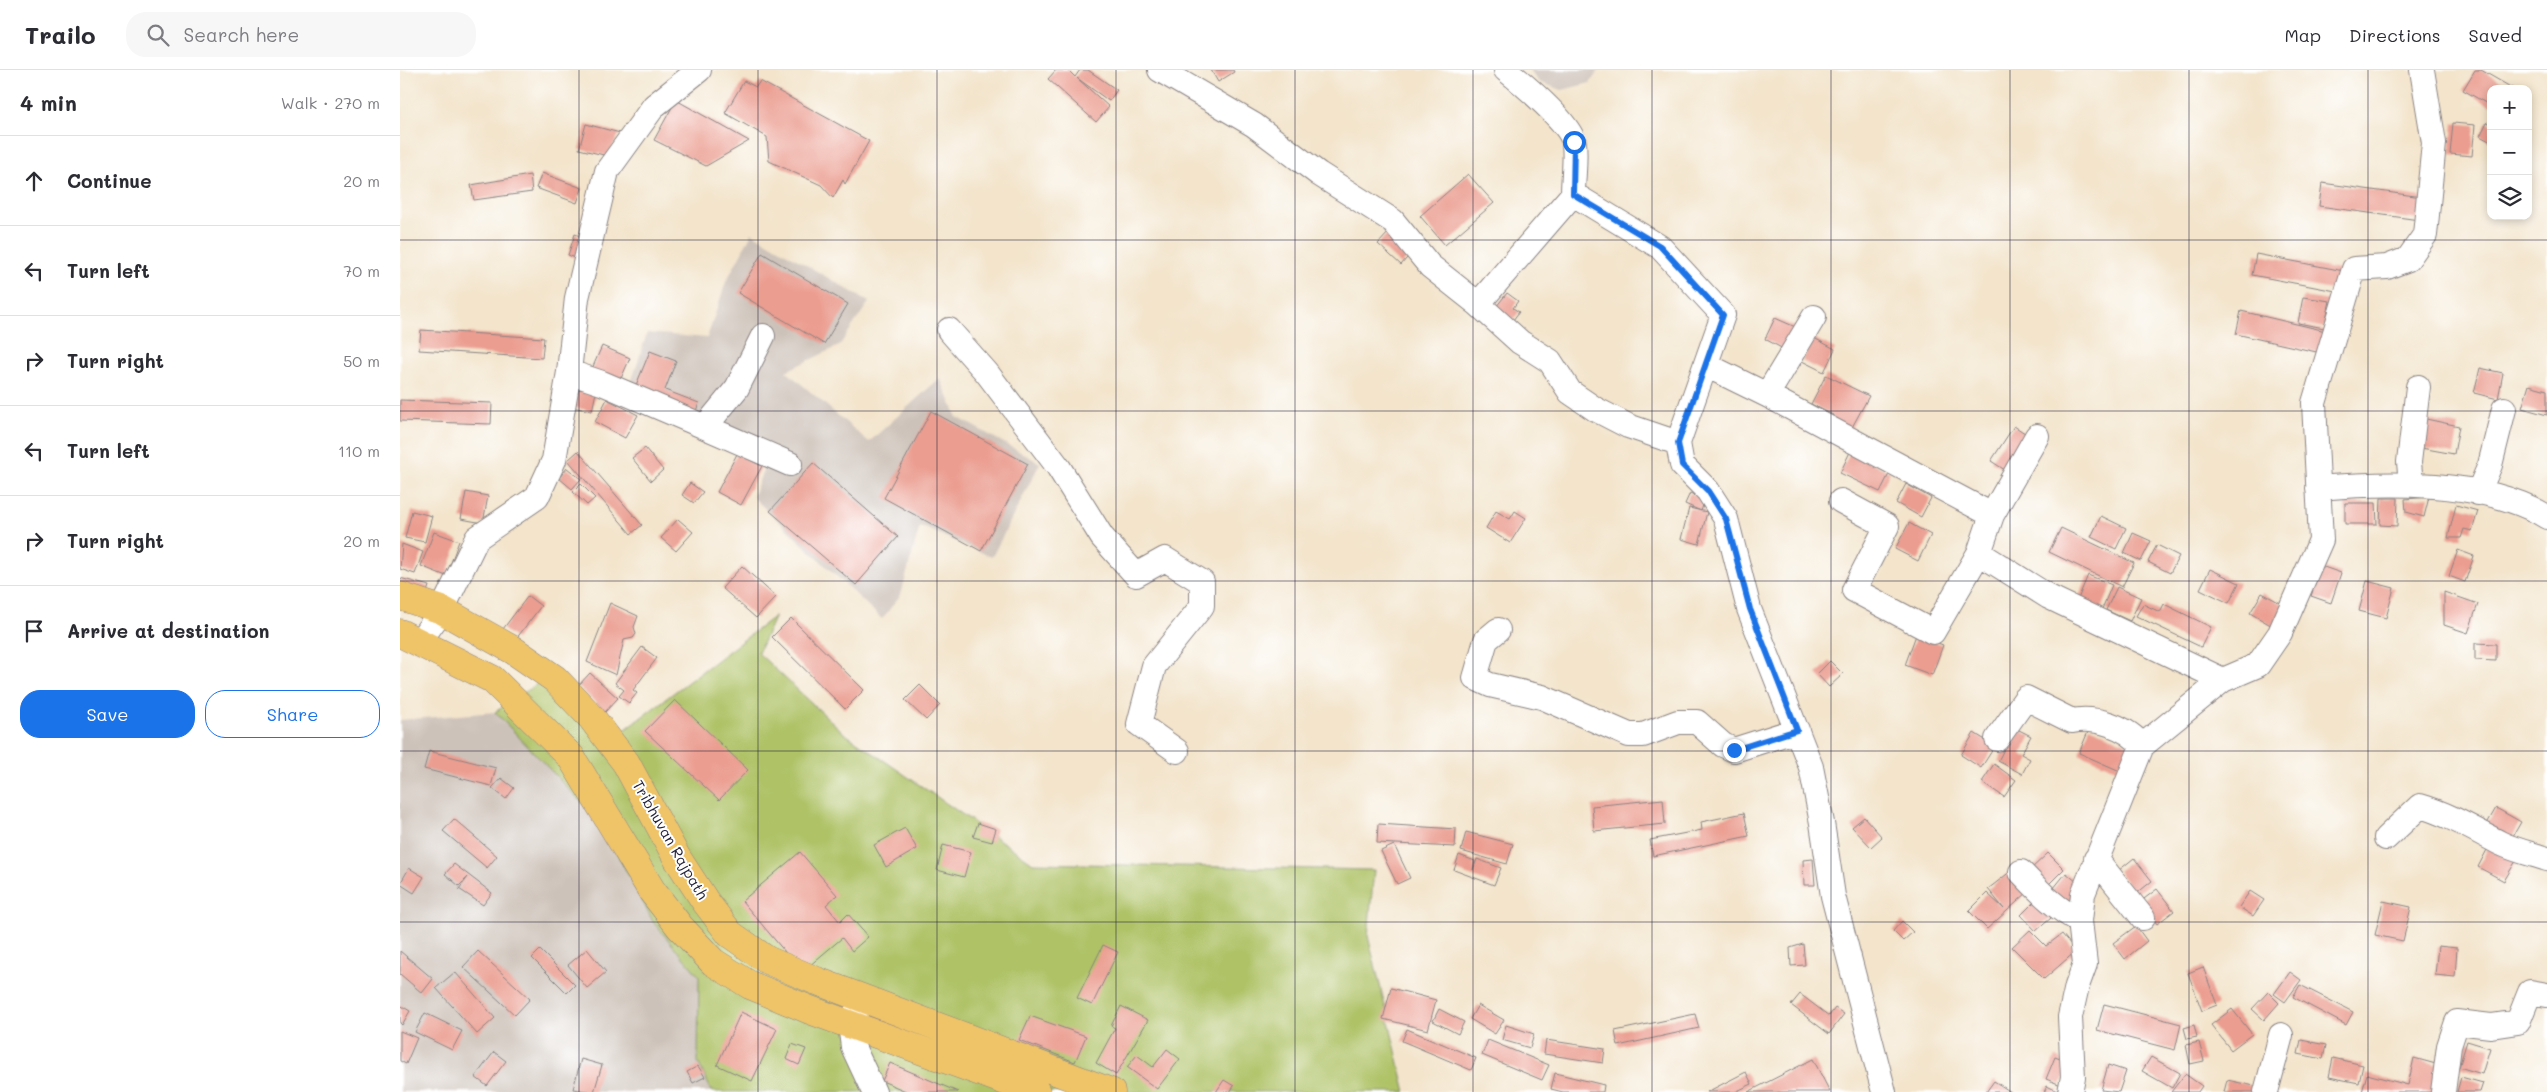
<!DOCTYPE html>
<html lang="en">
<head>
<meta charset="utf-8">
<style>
	body { margin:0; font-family:Mali,sans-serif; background:#f7f7f7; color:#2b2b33 }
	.controls { position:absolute; right:15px; top:15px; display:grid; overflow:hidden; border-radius:10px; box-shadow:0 2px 8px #0003 }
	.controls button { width:45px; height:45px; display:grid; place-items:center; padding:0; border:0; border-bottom:1px solid #e1e1e2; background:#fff; color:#2b2b33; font:25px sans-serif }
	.stop { position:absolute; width:15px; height:15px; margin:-11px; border:4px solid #1a73e8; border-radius:50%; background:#fff }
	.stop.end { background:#1a73e8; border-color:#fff; box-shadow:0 1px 5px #0008 }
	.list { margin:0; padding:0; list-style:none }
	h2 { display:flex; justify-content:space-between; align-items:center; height:65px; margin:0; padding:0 20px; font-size:21px }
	h2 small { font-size:16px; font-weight:400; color:#7c7c81 }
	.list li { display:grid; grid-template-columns:32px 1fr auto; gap:15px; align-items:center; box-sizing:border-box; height:90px; padding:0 20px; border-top:1px solid #e1e1e2 }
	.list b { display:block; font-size:19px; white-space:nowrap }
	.list em { font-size:16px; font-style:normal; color:#7c7c81 }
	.actions { display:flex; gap:10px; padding:15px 20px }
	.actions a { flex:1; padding:11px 0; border:1px solid #1a73e8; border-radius:20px; text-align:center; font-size:18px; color:#1a73e8 }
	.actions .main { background:#1a73e8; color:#fff }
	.icon { flex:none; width:28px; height:28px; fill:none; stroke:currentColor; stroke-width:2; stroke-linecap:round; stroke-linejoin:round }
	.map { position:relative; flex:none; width:2147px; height:1022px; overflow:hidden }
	header { display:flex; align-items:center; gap:30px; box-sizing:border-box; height:70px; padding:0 25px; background:#fff; border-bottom:1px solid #e1e1e2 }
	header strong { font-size:24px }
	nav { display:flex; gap:28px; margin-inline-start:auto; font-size:18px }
	.search { width:350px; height:45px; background:#f7f7f7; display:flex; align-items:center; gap:12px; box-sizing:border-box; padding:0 18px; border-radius:20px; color:#7c7c81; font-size:19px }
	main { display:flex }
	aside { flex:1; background:#fff }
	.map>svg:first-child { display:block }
	.industrial { fill:#cdc2b9 }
	.green { fill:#afc266; stroke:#687250 }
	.building { fill:#eb9d90 }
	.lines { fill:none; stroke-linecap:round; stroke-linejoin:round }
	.minor-casing { stroke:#8a8383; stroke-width:26 }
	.highway-casing { stroke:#8a8383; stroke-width:29 }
	.minor { stroke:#fff; stroke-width:24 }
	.highway { stroke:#efc469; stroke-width:28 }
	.route { stroke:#1a73e8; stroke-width:6 }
	.grid { fill:none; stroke:#22223b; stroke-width:1; stroke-opacity:0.55 }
	.labels { text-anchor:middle; stroke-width:4; stroke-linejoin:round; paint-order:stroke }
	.street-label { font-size:15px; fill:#22223b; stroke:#fff }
</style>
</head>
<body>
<header>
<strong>Trailo</strong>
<div class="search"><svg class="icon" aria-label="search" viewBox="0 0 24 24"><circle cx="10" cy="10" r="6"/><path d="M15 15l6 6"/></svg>Search here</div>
<nav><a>Map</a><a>Directions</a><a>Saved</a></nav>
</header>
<main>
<aside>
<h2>4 min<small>Walk · 270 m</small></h2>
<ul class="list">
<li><svg class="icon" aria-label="ahead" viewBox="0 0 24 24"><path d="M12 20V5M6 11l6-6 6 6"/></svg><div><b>Continue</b></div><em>20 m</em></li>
<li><svg class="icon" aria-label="left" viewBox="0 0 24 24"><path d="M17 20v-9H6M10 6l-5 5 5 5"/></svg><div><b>Turn left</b></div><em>70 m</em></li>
<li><svg class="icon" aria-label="right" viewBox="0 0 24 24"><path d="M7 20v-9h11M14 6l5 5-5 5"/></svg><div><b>Turn right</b></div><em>50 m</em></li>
<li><svg class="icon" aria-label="left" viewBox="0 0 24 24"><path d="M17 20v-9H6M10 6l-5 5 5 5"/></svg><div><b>Turn left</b></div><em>110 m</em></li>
<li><svg class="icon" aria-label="right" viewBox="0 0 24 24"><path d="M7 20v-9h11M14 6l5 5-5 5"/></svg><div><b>Turn right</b></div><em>20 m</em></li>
<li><svg class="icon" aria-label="arrive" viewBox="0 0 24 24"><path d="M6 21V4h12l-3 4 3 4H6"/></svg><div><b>Arrive at destination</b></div></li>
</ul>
<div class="actions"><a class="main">Save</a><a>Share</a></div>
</aside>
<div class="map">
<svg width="2147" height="1022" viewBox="0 0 2147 1022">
	<rect width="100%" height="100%" fill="#fff"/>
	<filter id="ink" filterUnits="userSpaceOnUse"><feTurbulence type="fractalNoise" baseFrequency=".02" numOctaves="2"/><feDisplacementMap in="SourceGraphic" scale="10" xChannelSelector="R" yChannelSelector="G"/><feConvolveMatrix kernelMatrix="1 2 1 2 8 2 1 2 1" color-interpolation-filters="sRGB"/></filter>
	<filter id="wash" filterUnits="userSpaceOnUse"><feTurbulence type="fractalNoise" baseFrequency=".0096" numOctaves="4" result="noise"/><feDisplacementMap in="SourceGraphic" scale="20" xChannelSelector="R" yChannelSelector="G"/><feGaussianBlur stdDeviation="1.12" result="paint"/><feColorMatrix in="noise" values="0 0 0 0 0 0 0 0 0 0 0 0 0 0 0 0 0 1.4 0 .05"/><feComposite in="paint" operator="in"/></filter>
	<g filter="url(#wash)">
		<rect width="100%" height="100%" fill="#f3e4cb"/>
		<path class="industrial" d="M 1129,0 L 1199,0 L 1190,13 L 1162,20 L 1139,12 Z
			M 352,163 L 469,232 L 439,276 L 386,301 L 469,372 L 540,308 L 557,347 L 640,393 L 592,487 L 520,456 L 501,524 L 482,549 L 353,427 L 367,389 L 229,320 L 247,263 L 307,268 L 326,212 Z
			M 95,642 L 200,752 L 254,853 L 299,906 L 298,992 L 312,1022 L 0,1022 L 0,650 Z"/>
		<path class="green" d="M 375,546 L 358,583 L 444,663 L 633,793 L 974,800 L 968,866 L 1006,1022 L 312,1022 L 298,992 L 299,906 L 254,853 L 200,752 L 95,642 L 146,608 L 210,671 Z"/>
		<g id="blocks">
			<path class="building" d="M 656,0 L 668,0 L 675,7 L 680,0 L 688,0 L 717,20 L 709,31 L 677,8 L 709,37 L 696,52 L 648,9 Z
				M 811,0 L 833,0 L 834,2 L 818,12 Z
				M 2075,0 L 2081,0 L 2114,19 L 2091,19 L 2091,36 L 2063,20 Z
				M 344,11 L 356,17 L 360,11 L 469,71 L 445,114 L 443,110 L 433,128 L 421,115 L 369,91 L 367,67 L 325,43 Z
				M 276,30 L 349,71 L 306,96 L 254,70 Z
				M 2087,52 L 2091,54 L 2091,72 L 2080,66 Z
				M 2053,53 L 2075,55 L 2072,86 L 2050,84 Z
				M 186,54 L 220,63 L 208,86 L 179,79 Z
				M 142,103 L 182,118 L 177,133 L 136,118 Z
				M 1068,104 L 1094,133 L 1045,175 L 1020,146 Z
				M 130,105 L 132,122 L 74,130 L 71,115 Z
				M 1922,113 L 2022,127 L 2019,150 L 1919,136 Z
				M 989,162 L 1012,182 L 1001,195 L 978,174 Z
				M 175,164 L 185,168 L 178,189 L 168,185 Z
				M 362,183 L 448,234 L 424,274 L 338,223 Z
				M 1856,184 L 1944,201 L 1941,222 L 1852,205 Z
				M 1107,223 L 1118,231 L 1113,238 L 1119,242 L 1113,250 L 1096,237 Z
				M 1903,227 L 1930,231 L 1924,258 L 1898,253 Z
				M 1841,241 L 1926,261 L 1921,283 L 1836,264 Z
				M 1375,248 L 1400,259 L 1387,281 L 1365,269 Z
				M 21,260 L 144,268 L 142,288 L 19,280 Z
				M 1414,268 L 1435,279 L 1424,302 L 1402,291 Z
				M 202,276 L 230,288 L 219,313 L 191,301 Z
				M 250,281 L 276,291 L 265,320 L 299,333 L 293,349 L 232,325 Z
				M 2080,298 L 2103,303 L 2098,329 L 2074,323 Z
				M 1426,305 L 1469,326 L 1450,361 L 1430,351 L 1433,345 L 1411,334 Z
				M 2129,315 L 2147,320 L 2147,345 L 2122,338 Z
				M 175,318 L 196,322 L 192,341 L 172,337 Z
				M 207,329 L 238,345 L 225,368 L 195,352 Z
				M 0,330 L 92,333 L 91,354 L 0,351 Z
				M 531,341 L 628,394 L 581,481 L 484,428 Z
				M 2026,349 L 2059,356 L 2054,384 L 2021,378 Z
				M 1614,356 L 1631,367 L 1608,402 L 1591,391 Z
				M 245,378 L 263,400 L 251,411 L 232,388 Z
				M 178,381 L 242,455 L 231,464 L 168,390 Z
				M 1450,382 L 1490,402 L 1480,422 L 1440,403 Z
				M 337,384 L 362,396 L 341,435 L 317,422 Z
				M 413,393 L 498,467 L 456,515 L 370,441 Z
				M 167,398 L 181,409 L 172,419 L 159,408 Z
				M 290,413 L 303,422 L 294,433 L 282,425 Z
				M 181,414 L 195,428 L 187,435 L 173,422 Z
				M 1506,414 L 1531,428 L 1521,447 L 1496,433 Z
				M 66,422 L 88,426 L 83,453 L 61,449 Z
				M 1290,423 L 1305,430 L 1301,441 L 1285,434 Z
				M 2029,427 L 2024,447 L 2006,442 L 2005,429 Z
				M 1981,428 L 1998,428 L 1997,456 L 1980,455 Z
				M 1945,433 L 1976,433 L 1977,454 L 1945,454 Z
				M 2056,435 L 2078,441 L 2072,461 L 2064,459 L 2061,468 L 2048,468 Z
				M 1289,438 L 1307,442 L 1299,474 L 1281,469 Z
				M 12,441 L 32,446 L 25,472 L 5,468 Z
				M 1096,441 L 1110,449 L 1115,441 L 1126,448 L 1110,473 L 1086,458 Z
				M 1701,446 L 1726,458 L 1716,479 L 1691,467 Z
				M 278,449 L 293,462 L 276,481 L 261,468 Z
				M 1509,453 L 1531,465 L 1518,491 L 1495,479 Z
				M 1661,458 L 1734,493 L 1722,517 L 1649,482 Z
				M 34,462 L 59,471 L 46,506 L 21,496 Z
				M 1733,463 L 1751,471 L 1741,491 L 1724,483 Z
				M 2,474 L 23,482 L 15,504 L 0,499 Z
				M 1757,475 L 1779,486 L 1770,503 L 1748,492 Z
				M 2058,480 L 2074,486 L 2065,512 L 2049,506 Z
				M 342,496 L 376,527 L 356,548 L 322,518 Z
				M 1921,496 L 1941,503 L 1931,533 L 1911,526 Z
				M 1810,499 L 1839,513 L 1829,533 L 1800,519 Z
				M 1688,505 L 1712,515 L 1702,539 L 1678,529 Z
				M 0,508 L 29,516 L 25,528 L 0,521 Z
				M 1967,511 L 1994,518 L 1986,548 L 1959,541 Z
				M 1717,517 L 1741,528 L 1730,551 L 1706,540 Z
				M 2044,522 L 2078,534 L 2068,563 L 2044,555 Z
				M 1862,523 L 1886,536 L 1874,557 L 1850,543 Z
				M 128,526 L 141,536 L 116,569 L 103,559 Z
				M 210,533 L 238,546 L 234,557 L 236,564 L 233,568 L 224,570 L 216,605 L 187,592 Z
				M 1743,534 L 1760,542 L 1764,534 L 1811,557 L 1801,577 L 1736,546 Z
				M 391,548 L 464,620 L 445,639 L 372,567 Z
				M 1516,565 L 1543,575 L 1532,605 L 1505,595 Z
				M 2075,573 L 2096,574 L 2096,591 L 2075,590 Z
				M 242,577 L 257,588 L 233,620 L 237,623 L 229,633 L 219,626 L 224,620 L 215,613 Z
				M 1430,591 L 1443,604 L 1429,617 L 1417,604 Z
				M 190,603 L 218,628 L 205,642 L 178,616 Z
				M 520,615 L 540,635 L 526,650 L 505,630 Z
				M 275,630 L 348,700 L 319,730 L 245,661 Z
				M 1690,657 L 1731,676 L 1720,701 L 1679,683 Z
				M 1615,658 L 1631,666 L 1621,684 L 1630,689 L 1622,704 L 1598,691 Z
				M 1574,663 L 1595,676 L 1581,698 L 1561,685 Z
				M 29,681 L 96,698 L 91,716 L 24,699 Z
				M 1594,694 L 1616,710 L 1604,727 L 1582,712 Z
				M 101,708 L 114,718 L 106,729 L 92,718 Z
				M 1263,729 L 1265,754 L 1194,761 L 1192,736 Z
				M 2096,738 L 2121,752 L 2109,773 L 2084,759 Z
				M 1344,743 L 1349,766 L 1253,786 L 1250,770 L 1302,760 L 1301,752 Z
				M 1464,747 L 1482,767 L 1471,777 L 1452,757 Z
				M 54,749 L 97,786 L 87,798 L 43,761 Z
				M 578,753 L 596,759 L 592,772 L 573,767 Z
				M 978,754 L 1056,759 L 1055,777 L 977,773 Z
				M 505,758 L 517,779 L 486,797 L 474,775 Z
				M 1066,762 L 1113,774 L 1107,794 L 1061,781 Z
				M 2090,774 L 2117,789 L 2104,811 L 2078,797 Z
				M 543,775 L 571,782 L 564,807 L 537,800 Z
				M 994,775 L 1010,808 L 997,814 L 981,781 Z
				M 400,782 L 437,825 L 426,835 L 440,852 L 448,844 L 468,867 L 452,881 L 442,868 L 402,902 L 342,831 Z
				M 1648,783 L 1664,799 L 1647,816 L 1630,800 Z
				M 1059,785 L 1075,791 L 1073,800 L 1077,789 L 1101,798 L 1094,815 L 1054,800 Z
				M 1734,788 L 1752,811 L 1736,824 L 1718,801 Z
				M 1413,789 L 1415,815 L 1404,815 L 1403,790 Z
				M 54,794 L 92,823 L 83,835 L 59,819 L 68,807 L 59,816 L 45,804 Z
				M 9,798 L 24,807 L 14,823 L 0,814 Z
				M 1611,801 L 1628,822 L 1587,859 L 1569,841 L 1587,823 L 1604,839 L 1588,819 Z
				M 1666,803 L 1682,816 L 1665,837 L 1649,824 Z
				M 1757,819 L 1774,841 L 1757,854 L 1740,832 Z
				M 1850,821 L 1864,830 L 1853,846 L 1839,837 Z
				M 1635,831 L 1651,848 L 1636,861 L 1621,845 Z
				M 1983,831 L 2011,837 L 2003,871 L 1975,865 Z
				M 1502,851 L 1513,862 L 1503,871 L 1493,861 Z
				M 1736,856 L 1747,871 L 1725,889 L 1713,873 Z
				M 1630,860 L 1646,876 L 1662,864 L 1676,881 L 1644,909 L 1612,877 Z
				M 1403,874 L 1405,895 L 1391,896 L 1390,878 Z
				M 703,875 L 718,882 L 692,935 L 677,928 Z
				M 2038,876 L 2057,878 L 2055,907 L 2035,905 Z
				M 187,879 L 206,902 L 187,918 L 168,895 Z
				M 140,880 L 175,915 L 167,923 L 132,888 Z
				M 0,881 L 33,909 L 22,923 L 0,904 Z
				M 78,881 L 130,929 L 115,945 L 63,897 Z
				M 1803,897 L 1817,935 L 1802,941 L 1788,903 Z
				M 55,902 L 95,948 L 77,964 L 36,918 Z
				M 1890,902 L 1901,910 L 1885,932 L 1874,924 Z
				M 1900,915 L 1953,942 L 1946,955 L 1893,927 Z
				M 991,918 L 1036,930 L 1028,960 L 983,949 Z
				M 1868,922 L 1879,933 L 1864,950 L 1852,939 Z
				M 1400,924 L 1429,946 L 1435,938 L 1444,944 L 1429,964 L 1391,935 Z
				M 1704,934 L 1781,954 L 1775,980 L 1697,960 Z
				M 0,935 L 10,941 L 2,955 L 0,953 Z
				M 1078,935 L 1104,950 L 1095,964 L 1070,949 Z
				M 721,936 L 748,950 L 716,1005 L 696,993 L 715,958 L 711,956 Z
				M 1039,939 L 1064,952 L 1058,964 L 1033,951 Z
				M 1832,939 L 1852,964 L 1831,980 L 1811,955 Z
				M 341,942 L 377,959 L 352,1011 L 317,995 Z
				M 25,943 L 62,961 L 52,980 L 15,962 Z
				M 1295,944 L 1299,958 L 1218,976 L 1215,961 Z
				M 630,946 L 686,966 L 675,992 L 619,970 Z
				M 1106,955 L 1134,964 L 1130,978 L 1102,970 Z
				M 1794,955 L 1797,967 L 1787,969 L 1784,958 Z
				M 1007,959 L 1076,988 L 1071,1000 L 1002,971 Z
				M 0,961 L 17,968 L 6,994 L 0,991 Z
				M 1088,970 L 1149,995 L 1142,1010 L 1082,985 Z
				M 1146,970 L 1205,979 L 1203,993 L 1144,984 Z
				M 1901,970 L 1926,975 L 1923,989 L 1898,984 Z
				M 2067,971 L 2090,978 L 2082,1004 L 2059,997 Z
				M 1799,972 L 1804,991 L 1790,994 L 1786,975 Z
				M 392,974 L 406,979 L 399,995 L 386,989 Z
				M 767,979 L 780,989 L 757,1019 L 727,997 L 737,985 L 753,997 Z
				M 94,982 L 106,991 L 87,1016 L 75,1007 Z
				M 1655,987 L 1670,993 L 1661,1015 L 1646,1009 Z
				M 1751,987 L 1780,1003 L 1772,1018 L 1742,1001 Z
				M 1933,988 L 1963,995 L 1959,1013 L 1929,1007 Z
				M 2014,988 L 2043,996 L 2037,1022 L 1962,1022 L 1967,1004 L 2008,1015 Z
				M 181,989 L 202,995 L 194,1022 L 173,1019 Z
				M 1413,989 L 1430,1022 L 1348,1022 Z
				M 490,993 L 558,1022 L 508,1022 L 482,1011 Z
				M 1708,995 L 1726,1001 L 1719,1022 L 1701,1020 Z
				M 298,996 L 305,1007 L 293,1013 L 287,1002 Z
				M 1346,1002 L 1352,1014 L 1335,1022 L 1307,1022 Z
				M 1155,1003 L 1204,1015 L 1203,1022 L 1163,1022 L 1151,1019 Z
				M 1785,1004 L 1802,1016 L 1798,1022 L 1771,1022 Z
				M 2061,1007 L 2083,1013 L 2080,1022 L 2057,1022 Z
				M 824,1010 L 834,1016 L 830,1022 L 816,1022 Z
				M 1827,1010 L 1859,1017 L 1858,1022 L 1824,1022 Z
				M 1594,1011 L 1611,1022 L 1586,1022 Z
				M 1647,1016 L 1659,1022 L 1644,1022 Z"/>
		</g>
	</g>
	<g filter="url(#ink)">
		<use href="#blocks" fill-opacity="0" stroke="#8a8383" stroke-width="1"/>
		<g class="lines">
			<defs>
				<path id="minor" d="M 760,0 L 854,55 L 919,104 L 993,151 L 1030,196 L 1078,234 L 1173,124
					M 1106,0 C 1122,13 1171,54 1174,73 C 1176,89 1173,108 1173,124 L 1260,177 L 1323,245 L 1278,373 L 1282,395 L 1308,421 L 1326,449 L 1349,539 L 1411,697 L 1422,753 L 1433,826 L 1484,1022
					M 1078,234 L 1120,272 L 1150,291 L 1170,322 L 1195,339 L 1228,356 L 1278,373
					M 549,260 L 587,303 L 659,398 L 702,467 L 736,505 L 765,489 L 802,512 L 802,536 L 754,596 L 739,654 L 777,681
					M 1306,295 L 1367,325 L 1592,445 L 1579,483 L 1649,527 L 1823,610
					M 169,302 L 202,313 L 305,357 L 337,318 L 363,266
					M 1367,325 L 1414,247
					M 305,357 L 390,394
					M 2011,414 L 2009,392 L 2018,317
					M 1918,418 C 1987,412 2086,409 2147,447
					M 2078,423 L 2090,395 L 2104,339
					M 1441,431 L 1487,456 L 1454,520 L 1533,562 L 1579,483
					M 1592,445 L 1637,366
					M 1098,560 L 1086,570 L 1075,608 L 1090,615 L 1142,627 L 1229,665 L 1243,665 L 1278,652 L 1297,652 L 1323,675 L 1334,680 L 1397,660
					M 19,572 L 42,540 L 77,468 L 137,427 L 154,390 L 169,302 L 177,228 L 207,101 L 254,36 L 299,0
					M 1597,669 L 1626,628 L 1672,651 C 1695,646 1728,657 1742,676
					M 1986,768 L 2020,736 C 2048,744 2073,759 2100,773 C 2114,780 2132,784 2147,789
					M 1696,789 L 1743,848
					M 1621,802 C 1640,822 1656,839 1680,851
					M 457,940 L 450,954 L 453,977 L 474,1022
					M 1670,1022 L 1673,1007 L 1670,947 L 1677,916 L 1685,894 L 1680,851 L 1683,824 L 1742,676 L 1823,610 L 1858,595 L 1880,563 L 1921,470 L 1914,333 L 1954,199 L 1987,197 L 2008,189 L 2025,165 L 2034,73 L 2022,0
					M 1866,1022 L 1881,965
					M 2043,1022 L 2049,976 L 2057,952 L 2091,956 L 2118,952 L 2130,922 L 2147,925"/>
				<path id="highway" d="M 0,526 L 42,540 L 113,580 L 155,609 L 191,647 L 226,693 L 277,788 L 305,831 L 330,864 L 367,890 L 417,911 L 711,1022
					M 0,563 L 92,609 L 171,687 L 252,821 L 280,857 L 313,892 L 350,915 L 410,940 L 636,1022"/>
			</defs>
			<use href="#minor" class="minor-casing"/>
			<use href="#highway" class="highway-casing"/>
			<use href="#minor" class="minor"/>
			<use href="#highway" class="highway"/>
		</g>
	</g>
	<g class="lines" filter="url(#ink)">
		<path class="route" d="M 1174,72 L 1173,124 L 1260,176 L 1323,245 L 1278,373 L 1282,395 L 1308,421 L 1326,449 L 1350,539 L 1397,660 L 1334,680"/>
	</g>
	<path class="grid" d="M 179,0 L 179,1022M 358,0 L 358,1022M 537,0 L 537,1022M 716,0 L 716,1022M 895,0 L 895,1022M 1073,0 L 1073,1022M 1252,0 L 1252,1022M 1431,0 L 1431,1022M 1610,0 L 1610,1022M 1789,0 L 1789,1022M 1968,0 L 1968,1022M 0,170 L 2147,170M 0,341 L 2147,341M 0,511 L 2147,511M 0,681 L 2147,681M 0,852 L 2147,852"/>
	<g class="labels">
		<g class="street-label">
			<text transform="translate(270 770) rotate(60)" y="5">Tribhuvan Rajpath</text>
		</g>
	</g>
</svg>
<div class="controls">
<button>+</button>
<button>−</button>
<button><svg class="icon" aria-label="layers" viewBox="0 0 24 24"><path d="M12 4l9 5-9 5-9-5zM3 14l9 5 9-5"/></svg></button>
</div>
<div class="stop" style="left:1174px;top:72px"></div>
<div class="stop end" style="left:1334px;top:680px"></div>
</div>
</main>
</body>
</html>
